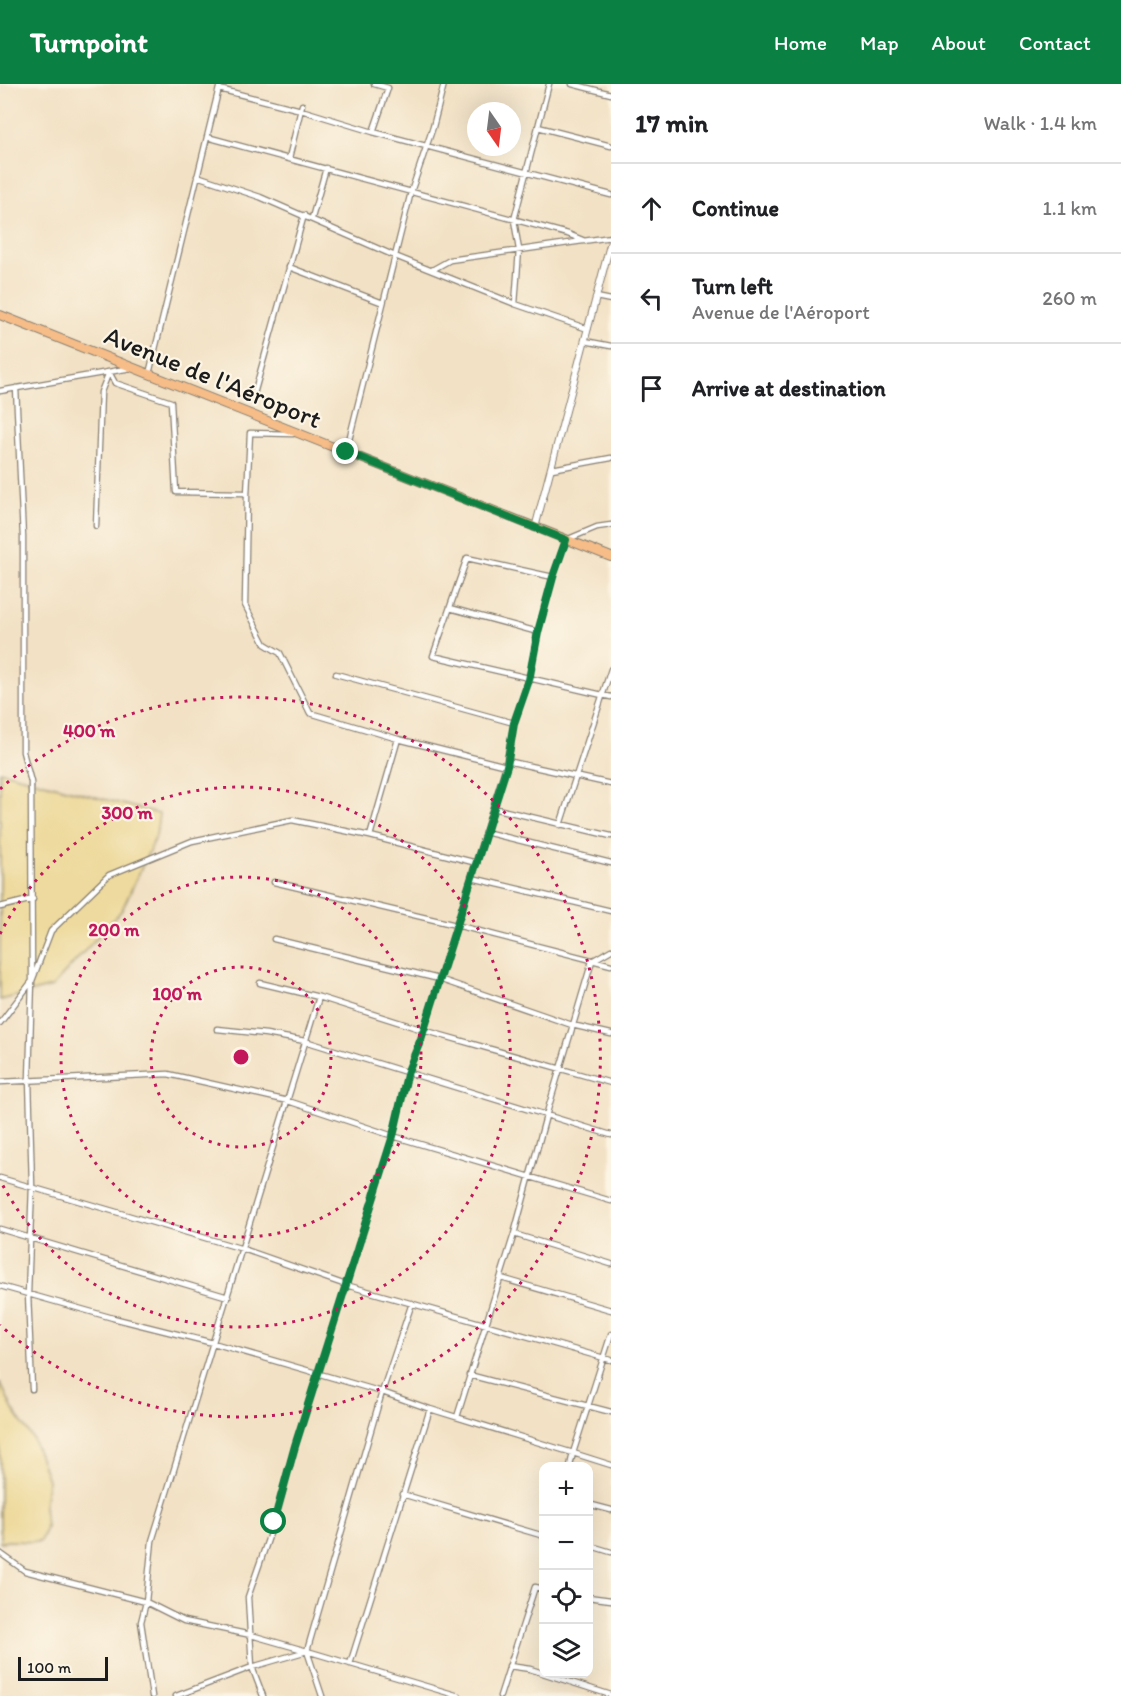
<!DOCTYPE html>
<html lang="en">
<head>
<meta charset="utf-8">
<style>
	body { margin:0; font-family:Itim,sans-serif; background:#f2f2f2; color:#202124 }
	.controls { position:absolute; right:18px; bottom:18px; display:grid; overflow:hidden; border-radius:12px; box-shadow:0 6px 24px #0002 }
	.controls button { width:54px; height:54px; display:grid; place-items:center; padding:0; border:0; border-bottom:2px solid #e0e0e0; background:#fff; color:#202124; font:30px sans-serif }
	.compass { position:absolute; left:467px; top:18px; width:54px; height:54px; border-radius:50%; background:#fff; box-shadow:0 6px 24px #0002; rotate:166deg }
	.scale { position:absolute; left:18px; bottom:15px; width:90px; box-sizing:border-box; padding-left:6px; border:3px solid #1c1c1c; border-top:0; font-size:16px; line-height:21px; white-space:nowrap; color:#1c1c1c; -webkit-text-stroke:4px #fcf5e5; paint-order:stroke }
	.stop { position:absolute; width:18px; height:18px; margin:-14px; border:4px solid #0b8043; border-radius:50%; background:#fff }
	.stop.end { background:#0b8043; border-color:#fff; box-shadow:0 2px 6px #0008 }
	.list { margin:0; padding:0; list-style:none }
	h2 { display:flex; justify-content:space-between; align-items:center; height:78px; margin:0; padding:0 24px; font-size:26px }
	h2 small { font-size:20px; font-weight:400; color:#757577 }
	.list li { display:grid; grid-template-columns:39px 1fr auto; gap:18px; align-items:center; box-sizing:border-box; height:90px; padding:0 24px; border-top:2px solid #e0e0e0 }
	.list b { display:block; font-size:22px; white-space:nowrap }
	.list p { margin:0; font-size:20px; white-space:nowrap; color:#757577 }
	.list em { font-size:20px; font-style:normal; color:#757577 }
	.icon { flex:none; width:33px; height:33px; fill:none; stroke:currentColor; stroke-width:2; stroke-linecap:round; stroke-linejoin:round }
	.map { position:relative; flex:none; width:611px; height:1612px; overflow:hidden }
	header { display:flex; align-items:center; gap:36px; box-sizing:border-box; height:84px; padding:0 30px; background:#0b8043; color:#fff }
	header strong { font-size:28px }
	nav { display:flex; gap:33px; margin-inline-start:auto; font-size:21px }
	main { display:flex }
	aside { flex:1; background:#fff }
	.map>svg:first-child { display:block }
	.sand { fill:#eeda9e; stroke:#857b5d; stroke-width:1.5 }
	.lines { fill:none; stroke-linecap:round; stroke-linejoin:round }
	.minor-casing { stroke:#877e70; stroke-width:7 }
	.tertiary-casing { stroke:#877e70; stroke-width:8 }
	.primary-casing { stroke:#877e70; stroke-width:10 }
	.minor { stroke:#fff; stroke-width:4.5 }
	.tertiary { stroke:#fff; stroke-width:6 }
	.primary { stroke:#f7bd88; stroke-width:8 }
	.route { stroke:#0b8043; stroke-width:8 }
	.ring { fill:none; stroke:#c2185b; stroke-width:3; stroke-dasharray:3 6 }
	.labels { text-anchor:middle; stroke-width:4.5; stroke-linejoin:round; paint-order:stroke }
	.street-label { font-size:26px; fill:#1c1c1c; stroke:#fcf5e5 }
	.centre { fill:#c2185b; stroke:#fcf5e5; stroke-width:3 }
	.ring-label { font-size:18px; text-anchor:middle; font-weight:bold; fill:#c2185b; stroke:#fcf5e5; stroke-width:4.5; stroke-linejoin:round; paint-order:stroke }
</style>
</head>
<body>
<header>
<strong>Turnpoint</strong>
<nav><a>Home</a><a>Map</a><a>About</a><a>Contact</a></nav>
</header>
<main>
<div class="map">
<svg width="611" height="1612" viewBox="0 0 611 1612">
	<rect width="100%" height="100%" fill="#fcf5e5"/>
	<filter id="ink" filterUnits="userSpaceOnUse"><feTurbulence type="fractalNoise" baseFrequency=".0167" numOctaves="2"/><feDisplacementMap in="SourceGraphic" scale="12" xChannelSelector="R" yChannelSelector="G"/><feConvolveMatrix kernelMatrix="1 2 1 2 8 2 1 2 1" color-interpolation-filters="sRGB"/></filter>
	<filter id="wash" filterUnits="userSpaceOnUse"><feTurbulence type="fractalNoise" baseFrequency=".008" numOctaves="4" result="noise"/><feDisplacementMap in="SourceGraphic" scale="24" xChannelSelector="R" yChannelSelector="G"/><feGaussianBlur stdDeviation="1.35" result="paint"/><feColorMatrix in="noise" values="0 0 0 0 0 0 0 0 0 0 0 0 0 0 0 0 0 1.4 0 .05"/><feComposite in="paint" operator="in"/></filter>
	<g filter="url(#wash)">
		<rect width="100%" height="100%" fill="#f2e1c4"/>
		<path class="sand" d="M 0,687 L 159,730 L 156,752 L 122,826 L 52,903 L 0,916 Z
			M 0,1298 L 13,1326 L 33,1355 L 48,1396 L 44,1422 L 46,1444 L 40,1458 L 7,1457 L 0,1459 Z"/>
	</g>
	<g filter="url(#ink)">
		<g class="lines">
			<defs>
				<path id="minor" d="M 374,0 L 388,4 L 373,48 L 611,111
					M 572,0 L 611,10
					M 219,5 L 301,26 L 373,48
					M 538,43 L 611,62
					M 207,53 L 568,150 L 585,157
					M 289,74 L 302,21
					M 197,92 L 260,113 L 395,172 L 515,220 L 588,245
					M 312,134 L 326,84
					M 289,183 L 383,219
					M 432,186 L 450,176 L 611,153
					M 596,213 L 611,216
					M 515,220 L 519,166 L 514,136 L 549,0
					M 585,257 L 611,262
					M 109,288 L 115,299 L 171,318 L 176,408 L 244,409 L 247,411 L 245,521 L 265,560 L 280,569 L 310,629 L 398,655 L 506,682
					M 149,290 L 220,0
					M 0,307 L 131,284
					M 254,310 L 304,131
					M 346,368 L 411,108 L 433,43 L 444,0
					M 552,385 L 611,374
					M 247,411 L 250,349 L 293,350
					M 96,442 L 101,308 L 109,288
					M 553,493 L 467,474 L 433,572 L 611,613
					M 450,524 L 538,548
					M 336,590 L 514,639
					M 507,677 L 611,700
					M 493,724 L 611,752
					M 560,741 L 611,585
					M 485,748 L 611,779
					M 370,752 L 477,779
					M 472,794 L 611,827
					M 274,798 L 456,841 L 611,881
					M 0,823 L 33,815
					M 274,855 L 439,895 L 572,941 L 611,950
					M 260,899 L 319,913 L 423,946 L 611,999
					M 0,939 L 32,897 L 31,698 L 23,668 L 23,453 L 16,304
					M 217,945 L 266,950 L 305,957 L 611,1051
					M 0,998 L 168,990 L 288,1017 L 393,1052 L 611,1117
					M 0,1094 L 243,1165 L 346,1201 L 611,1276
					M 0,1145 L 228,1213
					M 514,1150 L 611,1180
					M 501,1194 L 611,1226
					M 0,1202 L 113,1234 L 213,1259 L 382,1308 L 430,1325 L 573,1369 L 570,1382
					M 611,1250 L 573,1369 L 611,1381
					M 469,1291 L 611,1328
					M 32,1305 L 28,1210 L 32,1102 L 29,995 L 32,897 L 51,847 L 109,791 L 192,757 L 292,736 L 370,752 L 398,655
					M 457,1333 L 514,1150 L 546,1032 L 592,877 L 611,866
					M 402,1410 L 544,1452
					M 588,1420 L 611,1426
					M 588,1461 L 611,1468
					M 0,1469 L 25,1487 L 146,1518 L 184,1537 L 251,1551 L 307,1567
					M 588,1513 L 611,1516
					M 350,1580 L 430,1325
					M 509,1582 L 530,1585 L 611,1611
					M 152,1612 L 141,1538 L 146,1518 L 152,1457 L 319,913
					M 176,1612 L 252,1583 L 307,1567 L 459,1612
					M 263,1612 L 252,1583 L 248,1513 L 274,1438 L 295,1362 L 393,1052 L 408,987 L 421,955 L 506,682 L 514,639 L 529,595 L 538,548 L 553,493 L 566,456 L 597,443 L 611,441
					M 322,1612 L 307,1567 L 382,1308 L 412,1219
					M 500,1612 L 535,1503 L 544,1505"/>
				<path id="tertiary" d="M 535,444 L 611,157"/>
				<path id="primary" d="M 0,231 L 611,473"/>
			</defs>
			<use href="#minor" class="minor-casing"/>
			<use href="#tertiary" class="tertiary-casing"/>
			<use href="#primary" class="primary-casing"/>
			<use href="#minor" class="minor"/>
			<use href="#tertiary" class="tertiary"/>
			<use href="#primary" class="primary"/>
		</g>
	</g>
	<g class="lines" filter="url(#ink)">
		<path class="route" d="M 274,1438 L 295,1362 L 393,1052 L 408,987 L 421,955 L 507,682 L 514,639 L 529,596 L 538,548 L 553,493 L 566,456 L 346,368"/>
	</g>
	<g class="ring">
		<circle cx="241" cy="973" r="90"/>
		<circle cx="241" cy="973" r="180"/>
		<path d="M0 850A270 270 0 1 1 0 1096"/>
		<path d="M0 705A360 360 0 1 1 0 1241"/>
	</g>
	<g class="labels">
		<g class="street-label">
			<text transform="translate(213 293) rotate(22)" y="9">Avenue de l'Aéroport</text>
		</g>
	</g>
	<circle cx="241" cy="973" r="9" class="centre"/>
	<g class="ring-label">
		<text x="89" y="653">400 m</text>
		<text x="127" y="735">300 m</text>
		<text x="114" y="852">200 m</text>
		<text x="177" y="916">100 m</text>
	</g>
</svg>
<div class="controls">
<button>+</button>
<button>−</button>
<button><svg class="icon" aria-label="locate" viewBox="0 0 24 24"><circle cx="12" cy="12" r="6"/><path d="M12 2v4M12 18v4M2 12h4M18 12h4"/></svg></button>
<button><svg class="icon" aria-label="layers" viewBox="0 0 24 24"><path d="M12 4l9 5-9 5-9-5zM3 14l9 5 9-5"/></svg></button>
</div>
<svg class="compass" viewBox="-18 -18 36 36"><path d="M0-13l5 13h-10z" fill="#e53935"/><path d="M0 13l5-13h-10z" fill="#757577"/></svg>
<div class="scale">100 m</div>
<div class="stop" style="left:274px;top:1438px"></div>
<div class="stop end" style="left:346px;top:368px"></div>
</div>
<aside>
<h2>17 min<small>Walk · 1.4 km</small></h2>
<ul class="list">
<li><svg class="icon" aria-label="ahead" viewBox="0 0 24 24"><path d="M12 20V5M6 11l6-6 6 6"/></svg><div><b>Continue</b></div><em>1.1 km</em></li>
<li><svg class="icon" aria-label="left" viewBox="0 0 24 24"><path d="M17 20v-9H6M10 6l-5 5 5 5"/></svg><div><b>Turn left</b><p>Avenue de l'Aéroport</p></div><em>260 m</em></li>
<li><svg class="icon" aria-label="arrive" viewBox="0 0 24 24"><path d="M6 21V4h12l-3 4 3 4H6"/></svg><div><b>Arrive at destination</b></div></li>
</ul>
</aside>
</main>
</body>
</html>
